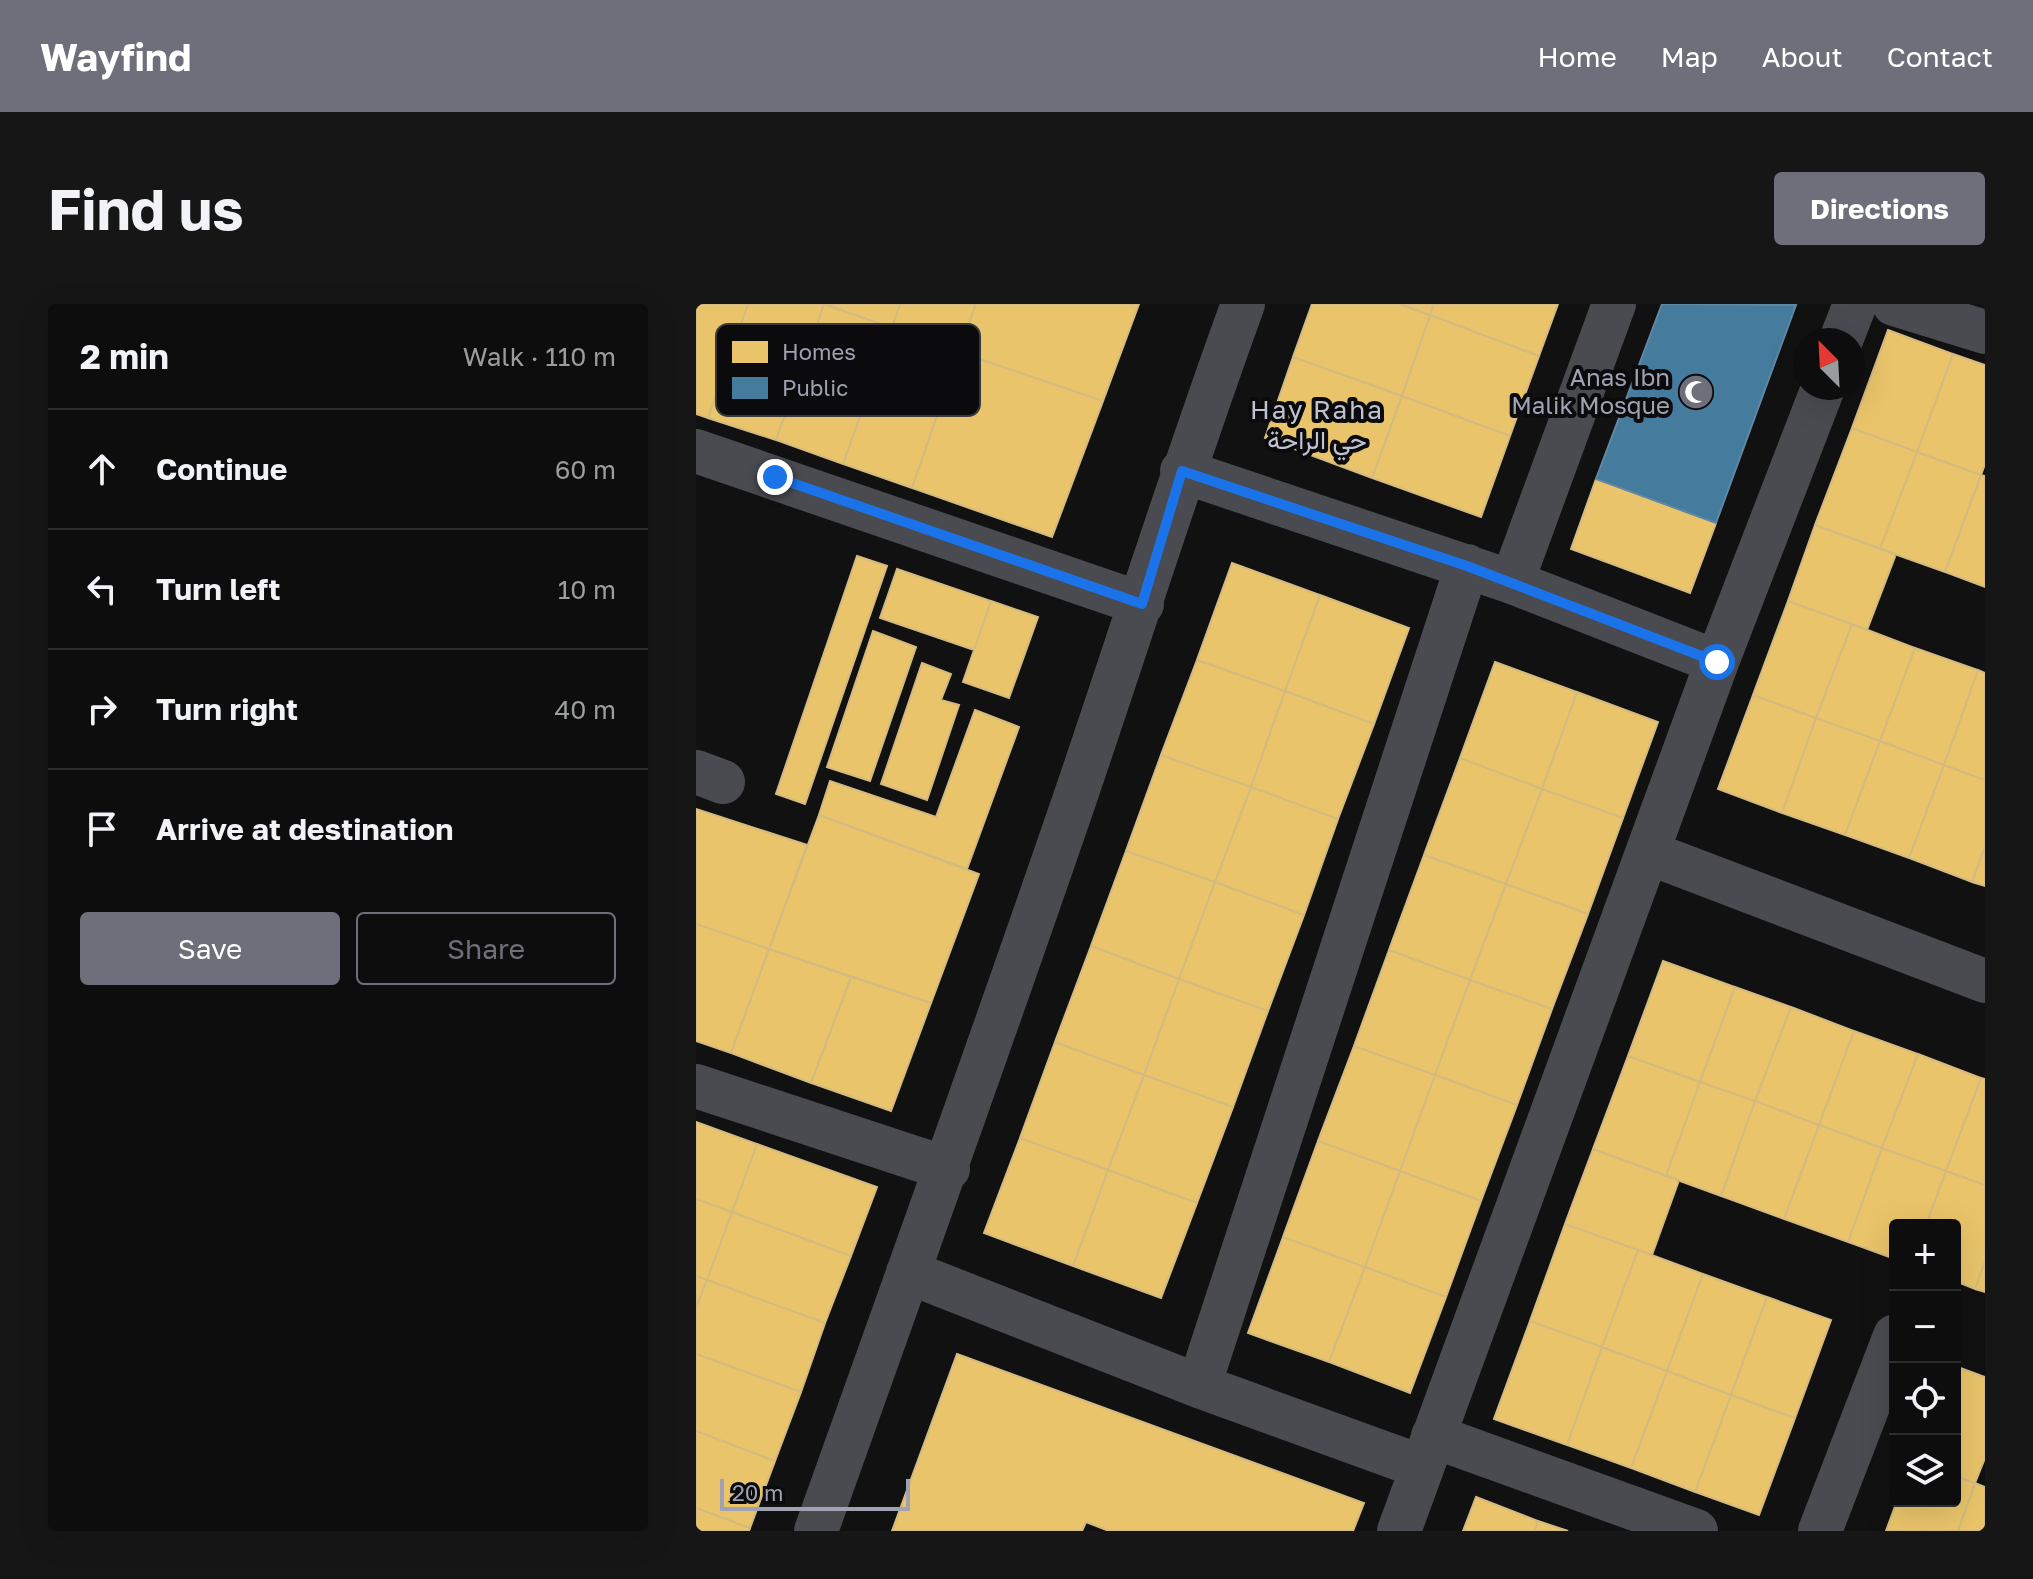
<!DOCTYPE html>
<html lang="en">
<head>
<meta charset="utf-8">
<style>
	body { margin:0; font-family:"Golos Text",Vazirmatn,sans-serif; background:#161616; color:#f1f3f6 }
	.controls { position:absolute; right:24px; bottom:24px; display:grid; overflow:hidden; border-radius:8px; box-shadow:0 8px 32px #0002 }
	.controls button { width:72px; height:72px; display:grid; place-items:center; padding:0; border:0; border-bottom:2px solid #2d2d2e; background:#0d0d0d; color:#f1f3f6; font:40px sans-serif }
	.compass { position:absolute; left:1097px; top:24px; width:72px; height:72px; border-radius:50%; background:#0d0d0d; box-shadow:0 8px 32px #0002; rotate:336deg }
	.scale { position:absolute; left:24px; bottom:20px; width:190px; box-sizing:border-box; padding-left:8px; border:4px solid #a0a2b3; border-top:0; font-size:22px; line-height:28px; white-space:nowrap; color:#a0a2b3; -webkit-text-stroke:6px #0b0b0d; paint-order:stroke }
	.stop { position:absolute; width:24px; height:24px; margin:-18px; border:6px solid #1a73e8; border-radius:50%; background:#fff }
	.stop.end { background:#1a73e8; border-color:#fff; box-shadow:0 2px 8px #0008 }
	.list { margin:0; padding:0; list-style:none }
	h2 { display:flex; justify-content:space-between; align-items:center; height:104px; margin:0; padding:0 32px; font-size:34px }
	h2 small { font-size:26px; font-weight:400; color:#9a9c9d }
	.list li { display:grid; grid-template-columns:52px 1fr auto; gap:24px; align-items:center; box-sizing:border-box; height:120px; padding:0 32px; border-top:2px solid #2d2d2e }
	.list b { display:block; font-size:30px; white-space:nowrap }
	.list em { font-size:26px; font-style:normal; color:#9a9c9d }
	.actions { display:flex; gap:16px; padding:24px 32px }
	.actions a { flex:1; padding:18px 0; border:2px solid #6e6f7a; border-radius:8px; text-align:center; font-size:28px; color:#6e6f7a }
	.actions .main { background:#6e6f7a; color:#fff }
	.icon { flex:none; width:44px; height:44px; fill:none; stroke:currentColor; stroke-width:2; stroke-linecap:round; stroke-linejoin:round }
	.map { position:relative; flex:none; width:1289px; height:1227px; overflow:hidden; border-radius:8px }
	header { display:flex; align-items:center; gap:48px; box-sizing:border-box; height:112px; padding:0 40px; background:#6e6f7a; color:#fff }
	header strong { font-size:38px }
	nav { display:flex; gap:44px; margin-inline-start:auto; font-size:28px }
	.intro { display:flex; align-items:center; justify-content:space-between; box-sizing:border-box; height:192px; padding:0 48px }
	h1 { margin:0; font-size:56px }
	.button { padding:20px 36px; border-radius:8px; background:#6e6f7a; color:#fff; font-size:28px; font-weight:700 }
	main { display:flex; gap:48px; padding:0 48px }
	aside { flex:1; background:#0d0d0d; border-radius:8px; box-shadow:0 8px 32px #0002 }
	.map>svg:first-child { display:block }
	.homes { fill:#e9c46a; stroke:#d3ba80; stroke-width:2 }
	.public { fill:#457b9d; stroke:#6087a4; stroke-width:2 }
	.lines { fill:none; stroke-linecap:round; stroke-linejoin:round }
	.minor { stroke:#4a4b51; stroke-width:44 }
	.route { stroke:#1a73e8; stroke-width:10 }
	.labels { text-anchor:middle; stroke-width:8; stroke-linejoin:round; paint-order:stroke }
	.poi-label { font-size:24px; fill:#a0a2b3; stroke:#0b0b0d; text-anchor:end }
	.neighbourhood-label { font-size:26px; letter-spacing:2px; fill:#c1c2cf; stroke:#0b0b0d }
	.key { fill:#0b0b0d; stroke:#38383f; stroke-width:2 }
	.key-label { font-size:22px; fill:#a0a2b3 }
</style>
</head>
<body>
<header>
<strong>Wayfind</strong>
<nav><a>Home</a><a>Map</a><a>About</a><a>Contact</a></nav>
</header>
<div class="intro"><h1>Find us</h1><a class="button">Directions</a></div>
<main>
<aside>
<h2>2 min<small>Walk · 110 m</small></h2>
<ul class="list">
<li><svg class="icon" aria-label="ahead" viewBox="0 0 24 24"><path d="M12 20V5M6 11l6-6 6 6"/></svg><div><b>Continue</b></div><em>60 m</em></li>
<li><svg class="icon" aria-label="left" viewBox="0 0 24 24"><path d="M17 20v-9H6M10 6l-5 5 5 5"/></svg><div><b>Turn left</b></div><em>10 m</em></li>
<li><svg class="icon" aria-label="right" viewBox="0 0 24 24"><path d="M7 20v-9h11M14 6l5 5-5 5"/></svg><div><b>Turn right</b></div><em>40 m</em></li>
<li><svg class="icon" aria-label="arrive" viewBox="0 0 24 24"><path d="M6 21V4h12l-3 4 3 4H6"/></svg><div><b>Arrive at destination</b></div></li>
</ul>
<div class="actions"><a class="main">Save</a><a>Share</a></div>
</aside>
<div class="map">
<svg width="1289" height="1227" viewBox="0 0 1289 1227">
	<rect width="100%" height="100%" fill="#111"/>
	<path class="homes" d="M 0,0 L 52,0 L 12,114 L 0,110 Z
		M 52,0 L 128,0 L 80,136 L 12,114 Z
		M 128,0 L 196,24 L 147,160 L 80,136 Z
		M 128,0 L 204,0 L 196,24 Z
		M 204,0 L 280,0 L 263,48 L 196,24 Z
		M 280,0 L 443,0 L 407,97 L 263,48 Z
		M 616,0 L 703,0 L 734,11 L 706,92 L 597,53 Z
		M 703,0 L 738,0 L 734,11 Z
		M 738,0 L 862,0 L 843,52 L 734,11 Z
		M 734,11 L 843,52 L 814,132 L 706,92 Z
		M 196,24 L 263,48 L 216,184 L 147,160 Z
		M 1192,26 L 1257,50 L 1221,148 L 1156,124 Z
		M 263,48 L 407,97 L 356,233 L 216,184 Z
		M 1257,50 L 1289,61 L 1289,160 L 1285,171 L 1221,148 Z
		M 597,53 L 706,92 L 676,174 L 569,134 Z
		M 706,92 L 814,132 L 785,213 L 676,174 Z
		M 1156,124 L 1221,148 L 1184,245 L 1119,221 Z
		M 1221,148 L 1285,171 L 1249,268 L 1184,245 Z
		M 1285,171 L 1289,172 L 1289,283 L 1249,268 Z
		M 900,175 L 1020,219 L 994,289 L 875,245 Z
		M 1119,221 L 1200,250 L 1171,326 L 1092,297 Z
		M 161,252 L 191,262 L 109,500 L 80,490 Z
		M 536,259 L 624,291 L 589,387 L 501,356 Z
		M 201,265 L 295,297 L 278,346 L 184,314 Z
		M 624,291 L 713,324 L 678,420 L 589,387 Z
		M 295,297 L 342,313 L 313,394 L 267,378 Z
		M 1092,297 L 1156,320 L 1120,414 L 1057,391 Z
		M 1156,320 L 1219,344 L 1184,437 L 1120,414 Z
		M 177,327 L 220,343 L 174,477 L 131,463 Z
		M 1219,344 L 1282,366 L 1248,461 L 1184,437 Z
		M 501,356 L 589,387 L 555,483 L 465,451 Z
		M 799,358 L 881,388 L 846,485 L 764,454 Z
		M 226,359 L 255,370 L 245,396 L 263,401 L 231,496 L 185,480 Z
		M 1282,366 L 1289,369 L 1289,476 L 1248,461 Z
		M 589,387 L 678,420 L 642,515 L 555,483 Z
		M 881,388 L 962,418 L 927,514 L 846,485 Z
		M 1057,391 L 1120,414 L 1086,509 L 1022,485 Z
		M 279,406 L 323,423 L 271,565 L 123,511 L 134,477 L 240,513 Z
		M 1120,414 L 1184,437 L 1149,531 L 1086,509 Z
		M 1184,437 L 1248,461 L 1213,554 L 1149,531 Z
		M 465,451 L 555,483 L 519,578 L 430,547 Z
		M 764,454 L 846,485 L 810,580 L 728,551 Z
		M 1248,461 L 1289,476 L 1289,543 L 1276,578 L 1213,554 Z
		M 555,483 L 642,515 L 608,611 L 519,578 Z
		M 846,485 L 927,514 L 892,610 L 810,580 Z
		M 0,505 L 111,541 L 73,645 L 0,620 Z
		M 123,511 L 283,570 L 235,699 L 73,645 Z
		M 1289,543 L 1289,582 L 1276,578 Z
		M 430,547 L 519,578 L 483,675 L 395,642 Z
		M 728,551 L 810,580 L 774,676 L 693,646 Z
		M 519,578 L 608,611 L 572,707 L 483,675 Z
		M 810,580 L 892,610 L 856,705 L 774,676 Z
		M 0,620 L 73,645 L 35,749 L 0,737 Z
		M 395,642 L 483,675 L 448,771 L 359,738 Z
		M 73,645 L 155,673 L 115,779 L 35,749 Z
		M 693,646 L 774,676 L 739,771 L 658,742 Z
		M 967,657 L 1039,683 L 1004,778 L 932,752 Z
		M 155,673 L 235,699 L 195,807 L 115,779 Z
		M 483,675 L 572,707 L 537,803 L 448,771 Z
		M 774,676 L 856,705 L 821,801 L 739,771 Z
		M 1039,683 L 1095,703 L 1059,797 L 1004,778 Z
		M 1095,703 L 1158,727 L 1123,821 L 1059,797 Z
		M 1158,727 L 1222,750 L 1186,844 L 1123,821 Z
		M 359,738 L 448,771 L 412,866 L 324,834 Z
		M 658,742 L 739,771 L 704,867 L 622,837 Z
		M 1222,750 L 1285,774 L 1250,867 L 1186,844 Z
		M 932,752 L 1004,778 L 970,872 L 897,845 Z
		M 448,771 L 537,803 L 501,899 L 412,866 Z
		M 739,771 L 821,801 L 785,897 L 704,867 Z
		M 1285,774 L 1289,775 L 1289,881 L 1250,867 Z
		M 1004,778 L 1059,797 L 1025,892 L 970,872 Z
		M 1059,797 L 1123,821 L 1088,915 L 1025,892 Z
		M 0,818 L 61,840 L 36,908 L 0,895 Z
		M 1123,821 L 1186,844 L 1152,938 L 1088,915 Z
		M 324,834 L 412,866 L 377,962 L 288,929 Z
		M 622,837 L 704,867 L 669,963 L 587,933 Z
		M 61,840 L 181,883 L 155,952 L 36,908 Z
		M 1186,844 L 1250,867 L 1230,921 L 1199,921 L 1199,955 L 1152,938 Z
		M 897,845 L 983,876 L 956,951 L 869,920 Z
		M 412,866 L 501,899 L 465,994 L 377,962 Z
		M 704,867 L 785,897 L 750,993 L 669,963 Z
		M 1250,867 L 1289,881 L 1289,957 L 1279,985 L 1259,977 L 1259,921 L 1230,921 Z
		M 0,895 L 36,908 L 11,976 L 0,972 Z
		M 36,908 L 155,952 L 129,1019 L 11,976 Z
		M 869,920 L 942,946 L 906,1043 L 834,1017 Z
		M 587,933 L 669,963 L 633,1058 L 552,1029 Z
		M 942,946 L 1007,970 L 971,1067 L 906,1043 Z
		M 1289,957 L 1289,988 L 1279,985 Z
		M 669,963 L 750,993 L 714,1089 L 633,1058 Z
		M 1007,970 L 1071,993 L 1035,1091 L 971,1067 Z
		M 0,972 L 11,976 L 0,1004 Z
		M 11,976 L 129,1019 L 105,1088 L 0,1050 L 0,1004 Z
		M 1071,993 L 1135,1016 L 1099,1114 L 1035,1091 Z
		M 834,1017 L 906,1043 L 871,1141 L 798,1115 Z
		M 906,1043 L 971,1067 L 935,1164 L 871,1141 Z
		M 0,1050 L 105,1088 L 79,1157 L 0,1127 Z
		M 261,1050 L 668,1199 L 657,1227 L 413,1227 L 390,1218 L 386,1227 L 196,1227 Z
		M 1259,1062 L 1289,1073 L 1289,1154 L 1279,1179 L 1259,1172 Z
		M 971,1067 L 1035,1091 L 999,1188 L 935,1164 Z
		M 1035,1091 L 1099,1114 L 1063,1211 L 999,1188 Z
		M 0,1127 L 79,1157 L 54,1224 L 0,1204 Z
		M 1259,1172 L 1279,1179 L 1262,1227 L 1190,1227 L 1201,1197 L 1259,1197 Z
		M 1279,1179 L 1289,1183 L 1289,1227 L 1262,1227 Z
		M 780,1193 L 842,1217 L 839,1227 L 767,1227 Z
		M 0,1204 L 54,1224 L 53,1227 L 0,1227 Z
		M 842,1217 L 872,1227 L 839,1227 Z"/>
	<path class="public" d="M 966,0 L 1100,1 L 1020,219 L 900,175 Z"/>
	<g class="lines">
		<path class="minor" d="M 1198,0 L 1289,28
			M 1145,36 L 1159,0
			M 0,147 L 446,300
			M 486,167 L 816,278 L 1021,358
			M 816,278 L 918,0
			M 0,468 L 27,478
			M 953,549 L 1289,677
			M 0,782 L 252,865
			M 212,968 L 503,1082 L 726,1163
			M 503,1082 L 771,262
			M 737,1132 L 1000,1227
			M 120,1227 C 207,983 295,739 379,494 C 435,330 487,164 547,0
			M 703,1227 L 1021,358 L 1127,84
			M 1124,1227 L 1199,1032"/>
	</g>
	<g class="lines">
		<path class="route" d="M 79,173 L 446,300 L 486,167 L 771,262 L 1021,358"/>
	</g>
	<defs>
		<symbol id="mosque-disc" viewBox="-11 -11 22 22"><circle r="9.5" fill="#6e6f7a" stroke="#0b0b0d"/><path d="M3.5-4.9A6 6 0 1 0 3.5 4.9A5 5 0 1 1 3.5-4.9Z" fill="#fff"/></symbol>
	</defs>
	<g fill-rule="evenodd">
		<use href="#mosque-disc" x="980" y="68" width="40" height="40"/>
	</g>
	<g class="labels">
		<g class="poi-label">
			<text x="974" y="82">Anas Ibn<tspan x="974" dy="28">Malik Mosque</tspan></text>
		</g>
		<g class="neighbourhood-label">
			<text x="621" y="115">Hay Raha<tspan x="621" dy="30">حي الراحة</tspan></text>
		</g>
	</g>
	<rect x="20" y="20" width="264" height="92" rx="12" class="key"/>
	<rect x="36" y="37" width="36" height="22" fill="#e9c46a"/>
	<rect x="36" y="73" width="36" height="22" fill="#457b9d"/>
	<g class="key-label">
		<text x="86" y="56">Homes</text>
		<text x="86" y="92">Public</text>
	</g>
</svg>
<div class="controls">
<button>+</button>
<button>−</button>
<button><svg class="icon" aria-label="locate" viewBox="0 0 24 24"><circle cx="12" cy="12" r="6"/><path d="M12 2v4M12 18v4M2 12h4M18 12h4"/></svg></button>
<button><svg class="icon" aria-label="layers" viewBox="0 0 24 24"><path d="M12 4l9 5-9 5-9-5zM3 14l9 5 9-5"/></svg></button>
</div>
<svg class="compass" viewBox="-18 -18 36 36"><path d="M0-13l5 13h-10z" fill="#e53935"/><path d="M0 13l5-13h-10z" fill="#9a9c9d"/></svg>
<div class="scale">20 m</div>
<div class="stop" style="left:1021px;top:358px"></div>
<div class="stop end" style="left:79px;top:173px"></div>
</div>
</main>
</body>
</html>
